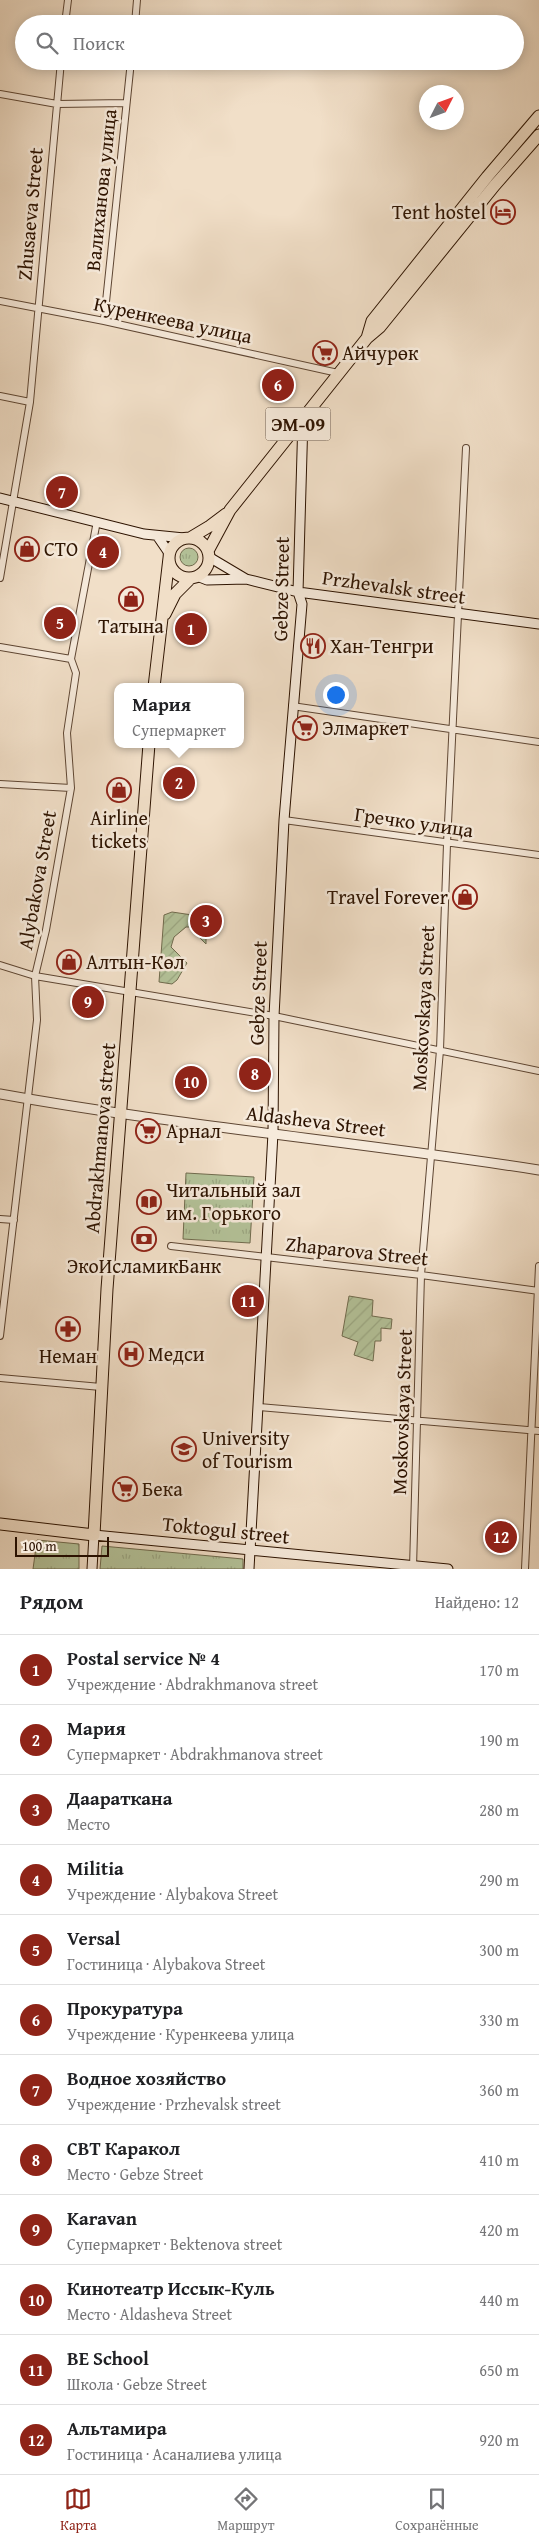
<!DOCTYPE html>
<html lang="ru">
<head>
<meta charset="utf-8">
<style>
	body { margin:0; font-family:"Gentium Book Plus",serif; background:#f2f2f2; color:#202124 }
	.compass { position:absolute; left:419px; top:85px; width:45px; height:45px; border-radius:50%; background:#fff; box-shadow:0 2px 12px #0003; rotate:48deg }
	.scale { position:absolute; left:15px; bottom:12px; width:94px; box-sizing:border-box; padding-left:5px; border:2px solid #2d1301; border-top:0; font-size:14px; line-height:18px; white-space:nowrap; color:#2d1301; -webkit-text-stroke:4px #f6eadb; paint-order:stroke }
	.you { position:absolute; left:335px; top:694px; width:18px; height:18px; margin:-12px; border:4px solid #fff; border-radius:50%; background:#1a73e8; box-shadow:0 0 0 8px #1a73e833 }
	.badge { display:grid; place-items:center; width:32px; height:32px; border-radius:50%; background:#8f2418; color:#fff; font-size:16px; font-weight:700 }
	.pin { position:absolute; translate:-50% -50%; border:2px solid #fff; box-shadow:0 1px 5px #0006 }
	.popup { position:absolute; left:114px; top:683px; width:130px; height:65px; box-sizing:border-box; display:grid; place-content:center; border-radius:10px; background:#fff; filter:drop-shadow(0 1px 4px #0005); font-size:16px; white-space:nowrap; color:#757577 }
	.popup b { font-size:19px; color:#202124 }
	.popup::after { content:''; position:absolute; left:50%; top:100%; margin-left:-10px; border:10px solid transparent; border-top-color:#fff }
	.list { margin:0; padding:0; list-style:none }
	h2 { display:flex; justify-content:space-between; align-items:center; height:65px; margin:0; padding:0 20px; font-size:21px }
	h2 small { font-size:16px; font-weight:400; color:#757577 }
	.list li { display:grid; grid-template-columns:32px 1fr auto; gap:15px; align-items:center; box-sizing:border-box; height:70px; padding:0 20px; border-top:1px solid #e0e0e0 }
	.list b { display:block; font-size:19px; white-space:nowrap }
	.list p { margin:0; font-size:16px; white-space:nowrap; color:#757577 }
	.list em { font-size:16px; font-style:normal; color:#757577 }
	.icon { flex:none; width:28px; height:28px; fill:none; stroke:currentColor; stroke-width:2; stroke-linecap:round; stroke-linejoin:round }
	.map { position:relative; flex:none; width:539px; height:1569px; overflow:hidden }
	.search { position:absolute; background:#fff; box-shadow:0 2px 12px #0003; left:15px; right:15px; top:15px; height:55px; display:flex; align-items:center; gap:12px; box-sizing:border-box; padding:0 18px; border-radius:28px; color:#757577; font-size:19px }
	.sheet { height:905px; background:#fff }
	nav { display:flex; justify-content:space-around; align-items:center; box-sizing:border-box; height:70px; border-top:1px solid #e0e0e0; background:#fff; font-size:14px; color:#757577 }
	nav a { display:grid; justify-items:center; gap:2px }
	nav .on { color:#8f2418 }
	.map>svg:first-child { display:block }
	.grass { fill:url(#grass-tufts); stroke:#706b4e }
	.garden { fill:url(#garden-furrows); stroke:#706b4e }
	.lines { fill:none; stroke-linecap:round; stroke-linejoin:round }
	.minor-casing { stroke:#5e4633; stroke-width:8 }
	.tertiary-casing { stroke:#5e4633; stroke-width:11 }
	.secondary-casing { stroke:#2d1301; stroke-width:11 }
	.trunk-casing { stroke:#2d1301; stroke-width:13 }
	.minor { stroke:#f6eadb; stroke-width:6 }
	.tertiary { stroke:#f6eadb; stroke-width:9 }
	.secondary { stroke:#f6eadb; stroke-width:9 }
	.trunk { stroke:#f1dfc8; stroke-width:11 }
	.labels { text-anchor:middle; stroke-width:5; stroke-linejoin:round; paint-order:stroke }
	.shield { fill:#f6eadb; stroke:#695442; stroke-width:1 }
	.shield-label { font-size:19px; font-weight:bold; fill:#2d1301 }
	.street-label { font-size:20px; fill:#2d1301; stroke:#f6eadb }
	.poi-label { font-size:20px; fill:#2d1301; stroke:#f6eadb; text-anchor:start }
</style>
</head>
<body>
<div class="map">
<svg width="539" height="1569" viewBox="0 0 539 1569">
	<defs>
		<pattern id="grass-tufts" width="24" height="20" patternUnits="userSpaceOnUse" patternTransform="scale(1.25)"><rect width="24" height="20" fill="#b4c39a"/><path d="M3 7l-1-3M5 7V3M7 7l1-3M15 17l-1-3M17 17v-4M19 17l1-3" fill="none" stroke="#9ba783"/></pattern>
		<pattern id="garden-furrows" width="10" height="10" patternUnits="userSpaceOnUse" patternTransform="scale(1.25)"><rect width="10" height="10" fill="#b4c39a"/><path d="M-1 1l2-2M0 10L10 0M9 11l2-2" fill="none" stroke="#9ba783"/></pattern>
	</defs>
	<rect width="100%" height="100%" fill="#f1dfc8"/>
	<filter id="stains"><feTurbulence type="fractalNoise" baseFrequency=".004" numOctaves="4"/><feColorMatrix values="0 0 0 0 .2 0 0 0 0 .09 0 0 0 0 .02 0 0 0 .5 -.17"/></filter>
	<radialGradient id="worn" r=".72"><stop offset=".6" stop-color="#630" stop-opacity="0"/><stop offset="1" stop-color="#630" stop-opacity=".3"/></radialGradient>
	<path class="grass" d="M180 557a9 9 0 1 1 18 0a9 9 0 1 1-18 0Z
		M 186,1173 L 254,1177 L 250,1243 L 183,1239 Z
		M 37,1540 L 79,1544 L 79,1569 L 33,1569 Z
		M 102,1546 L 243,1559 L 243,1569 L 100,1569 Z"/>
	<path class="garden" d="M 172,912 L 199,916 L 198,925 L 206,935 L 206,944 L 189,927 L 186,927 L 174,937 L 171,947 L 187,963 L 177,980 L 172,984 L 159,982 L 164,915 Z
		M 349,1296 L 373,1300 L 372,1316 L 392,1319 L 391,1329 L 381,1328 L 381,1341 L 375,1341 L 373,1361 L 354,1355 L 358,1342 L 342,1336 Z"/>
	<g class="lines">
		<defs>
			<path id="minor" d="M 65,24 L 68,0
				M 135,24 L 137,0
				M 0,94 L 57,104 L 126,103
				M 0,301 L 104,321 L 338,373
				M 104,321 L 131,61
				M 0,396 L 30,402
				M 0,578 L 30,402 L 61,61
				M 0,647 L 71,659
				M 292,706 L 539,742
				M 0,784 L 71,788
				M 284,820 L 539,855
				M 0,965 L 35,976 L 274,1016 L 539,1071
				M 0,1219 L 14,1220
				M 171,1246 L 421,1275 L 539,1291
				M 0,1336 L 37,1020 L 35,976 L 46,930 L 71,788 L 67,733 L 76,673 L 71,659 L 97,521
				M 0,1378 L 101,1387
				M 259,1407 L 539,1431
				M 413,1568 L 421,1275 L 440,1050 L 447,844 L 466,448
				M 525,1569 L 539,1266"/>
			<path id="tertiary" d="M 0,1094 C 178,1126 360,1142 539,1170"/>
			<path id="secondary" d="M 0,498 L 144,534 L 184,538
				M 158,537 L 169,553
				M 209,557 L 246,579
				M 197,576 L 207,580 L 246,579 L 298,592 L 539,624
				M 92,1569 L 94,1535 L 448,1569
				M 249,1569 L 273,1133 L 274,1016 L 284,820 L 302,604 L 298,592 L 303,418"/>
			<path id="trunk" d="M 367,338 L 372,321 L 487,177 L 539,116
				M169 558a20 20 0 1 1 40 0a20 20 0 1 1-40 0Z
				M 190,538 L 210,526 L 226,514
				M 208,551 L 230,510 L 367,338 L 380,327 L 495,185 L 539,135
				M 165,614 L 175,594 L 191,578
				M 154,687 L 169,558
				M 0,1524 L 94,1535 L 107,1289 L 149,744"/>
		</defs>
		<use href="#minor" class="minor-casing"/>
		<use href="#tertiary" class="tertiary-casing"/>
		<use href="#secondary" class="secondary-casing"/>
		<use href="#trunk" class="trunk-casing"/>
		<use href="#minor" class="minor"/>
		<use href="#tertiary" class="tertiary"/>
		<use href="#secondary" class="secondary"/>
		<use href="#trunk" class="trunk"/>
	</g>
	<defs>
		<symbol id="hotel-ring" viewBox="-11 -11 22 22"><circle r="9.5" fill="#f6eadb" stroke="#8f2418" stroke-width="1.5"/><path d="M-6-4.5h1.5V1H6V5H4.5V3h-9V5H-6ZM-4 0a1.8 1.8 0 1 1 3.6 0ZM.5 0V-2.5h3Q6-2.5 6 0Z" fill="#8f2418"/></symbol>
		<symbol id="supermarket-ring" viewBox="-11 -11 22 22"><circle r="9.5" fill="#f6eadb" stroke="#8f2418" stroke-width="1.5"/><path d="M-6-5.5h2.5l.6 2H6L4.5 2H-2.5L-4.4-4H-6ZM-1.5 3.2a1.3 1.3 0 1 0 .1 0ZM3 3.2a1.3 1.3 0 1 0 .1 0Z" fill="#8f2418"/></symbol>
		<symbol id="shop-ring" viewBox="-11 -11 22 22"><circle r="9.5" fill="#f6eadb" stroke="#8f2418" stroke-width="1.5"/><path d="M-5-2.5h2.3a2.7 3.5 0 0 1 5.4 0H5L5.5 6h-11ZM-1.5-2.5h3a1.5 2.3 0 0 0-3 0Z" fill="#8f2418"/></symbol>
		<symbol id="restaurant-ring" viewBox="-11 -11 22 22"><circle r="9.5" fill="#f6eadb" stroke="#8f2418" stroke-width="1.5"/><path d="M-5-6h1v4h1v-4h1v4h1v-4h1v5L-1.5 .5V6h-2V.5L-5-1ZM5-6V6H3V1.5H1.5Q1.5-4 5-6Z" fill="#8f2418"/></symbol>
		<symbol id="library-ring" viewBox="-11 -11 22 22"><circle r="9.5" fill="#f6eadb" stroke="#8f2418" stroke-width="1.5"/><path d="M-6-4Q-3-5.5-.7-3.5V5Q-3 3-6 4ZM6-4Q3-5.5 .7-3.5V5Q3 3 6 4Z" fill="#8f2418"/></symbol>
		<symbol id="bank-ring" viewBox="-11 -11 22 22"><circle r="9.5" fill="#f6eadb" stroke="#8f2418" stroke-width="1.5"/><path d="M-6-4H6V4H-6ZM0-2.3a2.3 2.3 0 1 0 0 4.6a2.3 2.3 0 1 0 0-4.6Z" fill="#8f2418"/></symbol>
		<symbol id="pharmacy-ring" viewBox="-11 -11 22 22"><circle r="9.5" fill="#f6eadb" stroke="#8f2418" stroke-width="1.5"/><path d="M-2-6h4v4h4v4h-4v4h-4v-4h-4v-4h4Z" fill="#8f2418"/></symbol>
		<symbol id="hospital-ring" viewBox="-11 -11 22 22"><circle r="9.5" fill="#f6eadb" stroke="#8f2418" stroke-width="1.5"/><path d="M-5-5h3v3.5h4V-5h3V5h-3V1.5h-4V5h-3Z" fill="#8f2418"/></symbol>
		<symbol id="university-ring" viewBox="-11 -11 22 22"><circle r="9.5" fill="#f6eadb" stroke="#8f2418" stroke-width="1.5"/><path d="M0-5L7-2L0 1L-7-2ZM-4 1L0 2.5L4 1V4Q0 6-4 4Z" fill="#8f2418"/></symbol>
	</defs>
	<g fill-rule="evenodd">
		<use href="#hotel-ring" x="489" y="198" width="28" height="28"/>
		<use href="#supermarket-ring" x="311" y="339" width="28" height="28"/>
		<use href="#shop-ring" x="13" y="535" width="28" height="28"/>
		<use href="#shop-ring" x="117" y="585" width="28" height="28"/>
		<use href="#restaurant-ring" x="299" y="632" width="28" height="28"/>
		<use href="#supermarket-ring" x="291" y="714" width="28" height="28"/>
		<use href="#shop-ring" x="105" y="776" width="28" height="28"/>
		<use href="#shop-ring" x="451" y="883" width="28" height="28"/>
		<use href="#shop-ring" x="55" y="948" width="28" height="28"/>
		<use href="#supermarket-ring" x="134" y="1117" width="28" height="28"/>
		<use href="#library-ring" x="135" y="1188" width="28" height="28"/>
		<use href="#bank-ring" x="130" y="1225" width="28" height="28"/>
		<use href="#pharmacy-ring" x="54" y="1315" width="28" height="28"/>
		<use href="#hospital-ring" x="117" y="1340" width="28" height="28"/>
		<use href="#university-ring" x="170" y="1435" width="28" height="28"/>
		<use href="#supermarket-ring" x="111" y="1475" width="28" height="28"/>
	</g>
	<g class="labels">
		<rect class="shield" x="265.5" y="407.5" width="65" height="33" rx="4"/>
		<g class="shield-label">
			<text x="298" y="431">ЭМ-09</text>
		</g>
		<g class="street-label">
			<text transform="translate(101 190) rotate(-84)" y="7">Валиханова улица</text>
			<text transform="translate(30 214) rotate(-85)" y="7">Zhusaeva Street</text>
			<text transform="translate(173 320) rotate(12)" y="7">Куренкеева улица</text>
			<text transform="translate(394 587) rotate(8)" y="7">Przhevalsk street</text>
			<text transform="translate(281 589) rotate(-89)" y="7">Gebze Street</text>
			<text transform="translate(414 822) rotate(8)" y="7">Гречко улица</text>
			<text transform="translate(37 880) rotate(-80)" y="7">Alybakova Street</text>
			<text transform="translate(258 993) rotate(-88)" y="7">Gebze Street</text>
			<text transform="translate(423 1008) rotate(-87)" y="7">Moskovskaya Street</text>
			<text transform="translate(316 1121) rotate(7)" y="7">Aldasheva Street</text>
			<text transform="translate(100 1138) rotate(-85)" y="7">Abdrakhmanova street</text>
			<text transform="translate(357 1251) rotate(6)" y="7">Zhaparova Street</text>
			<text transform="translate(402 1412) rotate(-88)" y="7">Moskovskaya Street</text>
			<text transform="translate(226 1530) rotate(6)" y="7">Toktogul street</text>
		</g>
		<g class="poi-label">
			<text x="486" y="219" text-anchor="end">Tent hostel</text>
			<text x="342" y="360">Айчурөк</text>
			<text x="44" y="556">СТО</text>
			<text x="131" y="633" text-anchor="middle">Татына</text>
			<text x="330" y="653">Хан-Тенгри</text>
			<text x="322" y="735">Элмаркет</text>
			<text x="119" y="825" text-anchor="middle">Airline<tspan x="119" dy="23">tickets</tspan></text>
			<text x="448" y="904" text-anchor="end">Travel Forever</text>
			<text x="86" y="969">Алтын-Көл</text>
			<text x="166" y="1138">Арнал</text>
			<text x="166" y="1197">Читальный зал<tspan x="166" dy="23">им. Горького</tspan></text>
			<text x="144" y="1273" text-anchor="middle">ЭкоИсламикБанк</text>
			<text x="148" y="1361">Медси</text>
			<text x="68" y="1363" text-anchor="middle">Неман</text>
			<text x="202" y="1445">University<tspan x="202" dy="23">of Tourism</tspan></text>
			<text x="142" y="1496">Бека</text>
		</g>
	</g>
	<rect width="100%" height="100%" filter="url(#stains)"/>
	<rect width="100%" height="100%" fill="url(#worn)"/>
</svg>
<svg class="compass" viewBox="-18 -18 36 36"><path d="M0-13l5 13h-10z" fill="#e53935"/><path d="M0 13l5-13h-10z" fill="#757577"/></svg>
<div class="scale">100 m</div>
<div class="you"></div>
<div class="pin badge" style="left:191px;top:629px">1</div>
<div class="pin badge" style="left:179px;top:783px">2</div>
<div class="popup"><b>Мария</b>Супермаркет</div>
<div class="pin badge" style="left:206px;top:921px">3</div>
<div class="pin badge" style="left:103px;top:552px">4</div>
<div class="pin badge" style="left:60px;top:623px">5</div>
<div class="pin badge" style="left:278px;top:385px">6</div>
<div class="pin badge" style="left:62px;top:492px">7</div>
<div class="pin badge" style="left:255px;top:1074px">8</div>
<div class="pin badge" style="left:88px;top:1002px">9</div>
<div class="pin badge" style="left:191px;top:1082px">10</div>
<div class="pin badge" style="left:248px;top:1301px">11</div>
<div class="pin badge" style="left:501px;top:1537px">12</div>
<div class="search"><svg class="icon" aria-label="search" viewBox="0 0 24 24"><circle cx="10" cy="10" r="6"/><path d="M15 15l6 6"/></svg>Поиск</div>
</div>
<section class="sheet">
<h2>Рядом<small>Найдено: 12</small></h2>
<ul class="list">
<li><span class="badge">1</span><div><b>Postal service № 4</b><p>Учреждение · Abdrakhmanova street</p></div><em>170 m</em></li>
<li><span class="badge">2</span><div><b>Мария</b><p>Супермаркет · Abdrakhmanova street</p></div><em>190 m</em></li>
<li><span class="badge">3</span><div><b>Даараткана</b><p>Место</p></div><em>280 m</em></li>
<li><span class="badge">4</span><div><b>Militia</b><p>Учреждение · Alybakova Street</p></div><em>290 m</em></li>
<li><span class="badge">5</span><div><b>Versal</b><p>Гостиница · Alybakova Street</p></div><em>300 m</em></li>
<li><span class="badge">6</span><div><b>Прокуратура</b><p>Учреждение · Куренкеева улица</p></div><em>330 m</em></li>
<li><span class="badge">7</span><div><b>Водное хозяйство</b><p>Учреждение · Przhevalsk street</p></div><em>360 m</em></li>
<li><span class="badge">8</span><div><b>СВТ Каракол</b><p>Место · Gebze Street</p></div><em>410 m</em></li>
<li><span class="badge">9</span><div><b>Karavan</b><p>Супермаркет · Bektenova street</p></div><em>420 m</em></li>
<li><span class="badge">10</span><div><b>Кинотеатр Иссык-Куль</b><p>Место · Aldasheva Street</p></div><em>440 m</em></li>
<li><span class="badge">11</span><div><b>BE School</b><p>Школа · Gebze Street</p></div><em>650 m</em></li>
<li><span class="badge">12</span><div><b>Альтамира</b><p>Гостиница · Асаналиева улица</p></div><em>920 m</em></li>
</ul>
</section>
<nav>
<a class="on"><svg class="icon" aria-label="map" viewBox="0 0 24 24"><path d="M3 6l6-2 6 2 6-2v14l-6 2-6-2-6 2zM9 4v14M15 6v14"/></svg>Карта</a>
<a><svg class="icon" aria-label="directions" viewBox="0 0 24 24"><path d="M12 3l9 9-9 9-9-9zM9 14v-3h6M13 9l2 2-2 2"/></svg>Маршрут</a>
<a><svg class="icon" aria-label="saved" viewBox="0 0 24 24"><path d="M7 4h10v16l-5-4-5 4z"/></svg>Сохранённые</a>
</nav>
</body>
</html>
